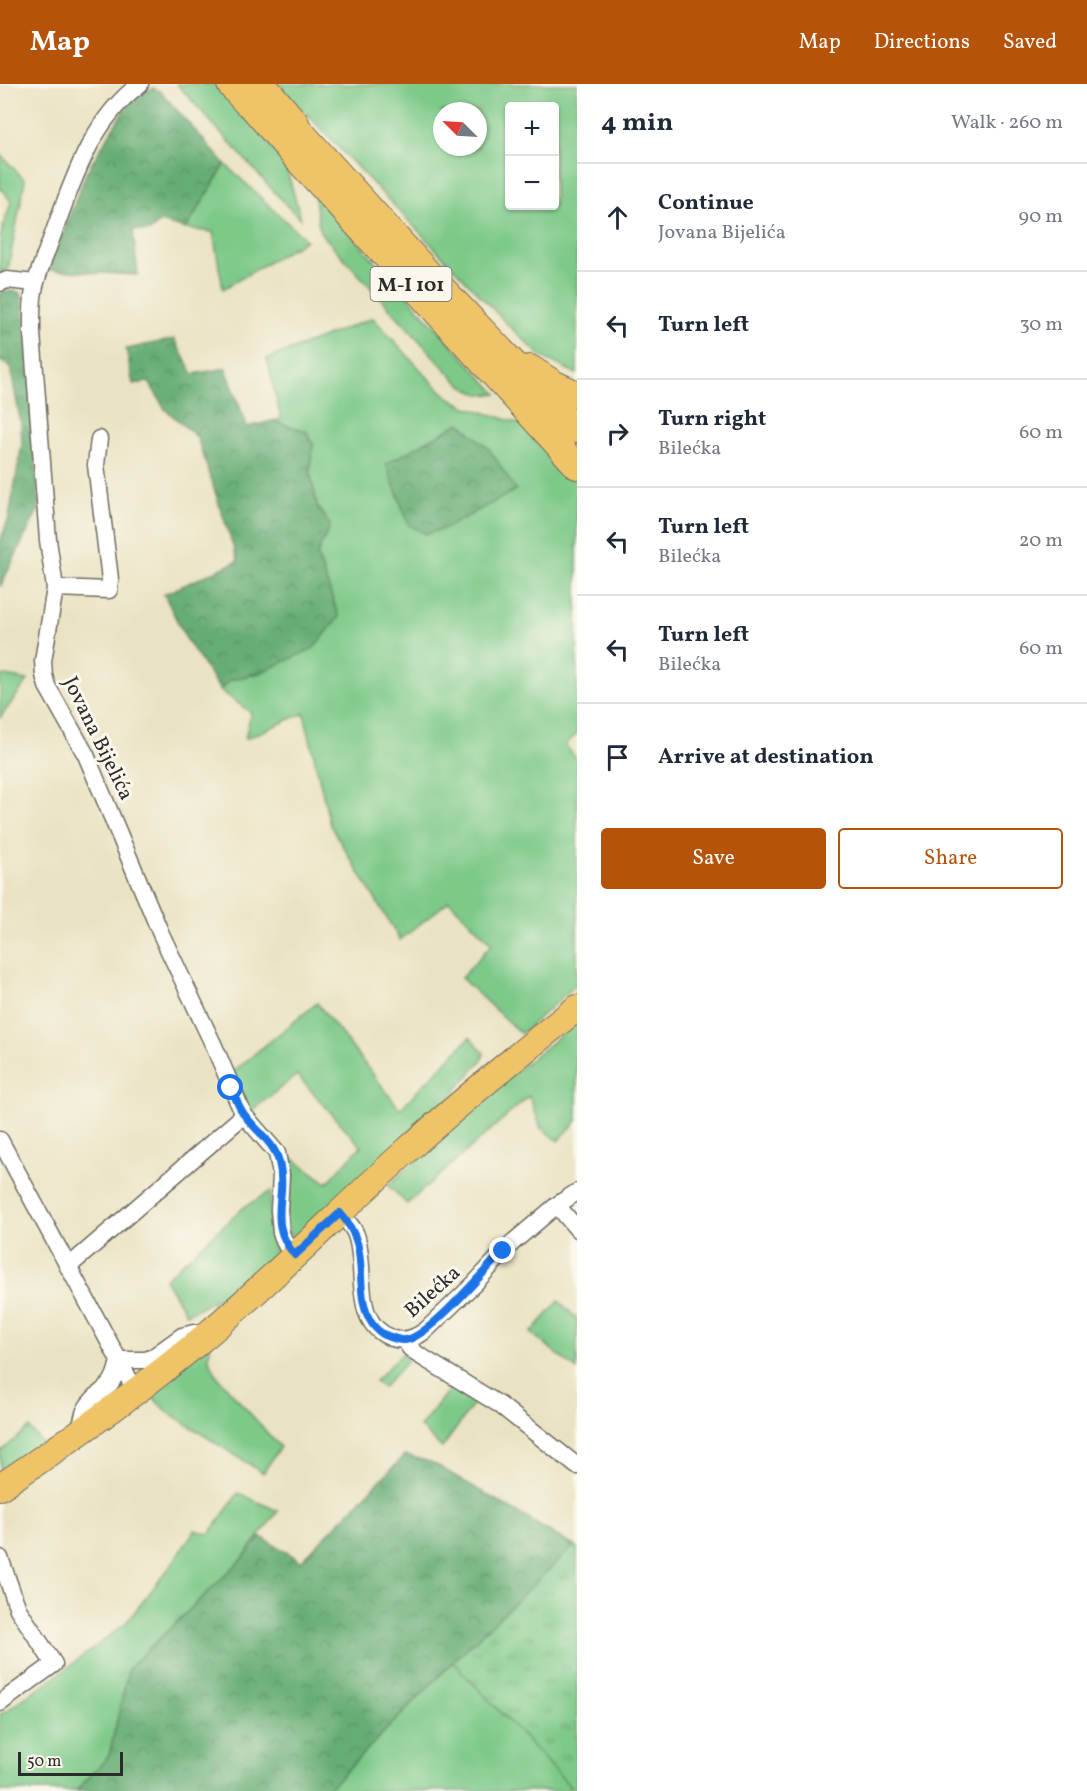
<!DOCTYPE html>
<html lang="en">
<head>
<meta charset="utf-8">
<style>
	body { margin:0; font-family:Vollkorn,serif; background:#f6f6f7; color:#1f2937 }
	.controls { position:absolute; right:18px; top:18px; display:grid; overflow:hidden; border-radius:6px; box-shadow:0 2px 4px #0004 }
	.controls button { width:54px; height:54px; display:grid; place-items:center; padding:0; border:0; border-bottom:2px solid #e0e1e3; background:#fff; color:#1f2937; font:30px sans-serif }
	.compass { position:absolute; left:433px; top:18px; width:54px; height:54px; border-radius:50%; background:#fff; box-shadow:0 2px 4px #0004; rotate:294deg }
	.scale { position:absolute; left:18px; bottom:15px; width:105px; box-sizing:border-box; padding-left:6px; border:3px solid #2b2b2b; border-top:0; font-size:16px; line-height:21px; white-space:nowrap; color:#2b2b2b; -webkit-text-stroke:4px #fbf7ec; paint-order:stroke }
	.stop { position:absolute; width:18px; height:18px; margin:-14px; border:4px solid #1a73e8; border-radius:50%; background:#fff }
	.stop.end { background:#1a73e8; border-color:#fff; box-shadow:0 2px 6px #0008 }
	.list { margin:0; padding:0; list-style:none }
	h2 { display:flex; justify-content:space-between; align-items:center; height:78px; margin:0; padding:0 24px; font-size:26px }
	h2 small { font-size:20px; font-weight:400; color:#747a83 }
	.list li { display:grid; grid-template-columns:39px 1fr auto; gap:18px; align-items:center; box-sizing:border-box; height:108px; padding:0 24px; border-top:2px solid #e0e1e3 }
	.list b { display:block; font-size:22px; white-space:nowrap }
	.list p { margin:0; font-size:20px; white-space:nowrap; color:#747a83 }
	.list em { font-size:20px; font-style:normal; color:#747a83 }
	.actions { display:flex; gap:12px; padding:18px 24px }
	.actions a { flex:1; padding:14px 0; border:2px solid #b45309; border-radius:6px; text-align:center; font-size:21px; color:#b45309 }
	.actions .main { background:#b45309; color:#fff }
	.icon { flex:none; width:33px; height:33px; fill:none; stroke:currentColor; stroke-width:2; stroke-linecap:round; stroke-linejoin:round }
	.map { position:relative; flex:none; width:577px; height:1707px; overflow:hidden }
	header { display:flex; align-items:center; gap:36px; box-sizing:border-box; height:84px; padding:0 30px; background:#b45309; color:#fff }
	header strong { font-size:28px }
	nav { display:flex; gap:33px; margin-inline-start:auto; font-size:21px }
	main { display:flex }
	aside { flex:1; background:#fff }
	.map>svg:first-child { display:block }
	.grass { fill:#7dc988; stroke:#547a5a; stroke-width:1.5; fill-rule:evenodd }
	.forest { fill:url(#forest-crowns); stroke:#486c50; stroke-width:1.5 }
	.park { fill:url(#park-tufts); stroke:#547a5a; stroke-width:1.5 }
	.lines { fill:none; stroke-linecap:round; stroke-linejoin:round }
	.street-casing { stroke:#6e6b60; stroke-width:19 }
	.primary-casing { stroke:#6e6b60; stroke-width:28 }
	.highway-casing { stroke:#6e6b60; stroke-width:32 }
	.street { stroke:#fff; stroke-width:16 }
	.primary { stroke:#efc469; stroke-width:26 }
	.highway { stroke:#efc469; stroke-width:30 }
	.route { stroke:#1a73e8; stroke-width:8 }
	.labels { text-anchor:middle; stroke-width:6; stroke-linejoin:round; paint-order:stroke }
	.shield { fill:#fbf7ec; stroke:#696865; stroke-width:1.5 }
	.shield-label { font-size:20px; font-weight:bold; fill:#2b2b2b }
	.street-label { font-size:21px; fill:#2b2b2b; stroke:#fbf7ec }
</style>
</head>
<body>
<header>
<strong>Map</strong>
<nav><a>Map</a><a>Directions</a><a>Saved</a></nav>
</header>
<main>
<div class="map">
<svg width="577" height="1707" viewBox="0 0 577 1707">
	<defs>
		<pattern id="forest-crowns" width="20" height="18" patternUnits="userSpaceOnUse" patternTransform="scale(1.5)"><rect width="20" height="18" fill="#66ad74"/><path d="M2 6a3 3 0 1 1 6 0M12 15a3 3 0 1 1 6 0" fill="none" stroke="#548d5f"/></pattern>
		<pattern id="park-tufts" width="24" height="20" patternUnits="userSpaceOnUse" patternTransform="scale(1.5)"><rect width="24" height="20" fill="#7dc988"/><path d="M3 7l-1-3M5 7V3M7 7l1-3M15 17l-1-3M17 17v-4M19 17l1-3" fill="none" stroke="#67a36f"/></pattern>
	</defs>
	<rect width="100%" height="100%" fill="#fbf7ec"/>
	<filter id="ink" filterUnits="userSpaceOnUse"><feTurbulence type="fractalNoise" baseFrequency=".0167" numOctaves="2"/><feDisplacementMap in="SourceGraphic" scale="12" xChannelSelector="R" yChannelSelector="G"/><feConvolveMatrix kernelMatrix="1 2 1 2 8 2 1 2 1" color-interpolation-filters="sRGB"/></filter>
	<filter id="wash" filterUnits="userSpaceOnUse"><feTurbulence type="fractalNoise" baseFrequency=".008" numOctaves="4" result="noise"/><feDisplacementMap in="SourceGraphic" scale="24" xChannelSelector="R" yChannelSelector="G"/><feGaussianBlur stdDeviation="1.35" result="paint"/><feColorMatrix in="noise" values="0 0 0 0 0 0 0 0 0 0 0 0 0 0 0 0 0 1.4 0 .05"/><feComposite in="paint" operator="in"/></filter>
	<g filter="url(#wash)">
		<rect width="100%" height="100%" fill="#eae3c3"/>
		<path class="grass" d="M 177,0 L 220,0 L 285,79 L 301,135 L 287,122 Z
			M 278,0 L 577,0 L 577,290 L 542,273 L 509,242 ZM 509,22 L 554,22 L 554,122 L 509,122 ZM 442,27 L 478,27 L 478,63 L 442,63 Z
			M 0,70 L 25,96 L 8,185 L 0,190 L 0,153 L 11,118 L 4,107 L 0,105 Z
			M 225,80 L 306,156 L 223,205 L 213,148 L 186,145 Z
			M 314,110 L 497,310 C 475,313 463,304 449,289 L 320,148 Z
			M 373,234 L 432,298 L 447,312 L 464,322 L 527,342 L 577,400 L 577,650 L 565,661 L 577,675 L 577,900 L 521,950 L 461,894 L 492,860 L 449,817 L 400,856 L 330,741 L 304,629 L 245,655 L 251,629 L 220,606 L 230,596 L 262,588 L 339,533 L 317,471 L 329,441 L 317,422 L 310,387 L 313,360 L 306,347 L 272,337 L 281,335 L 267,275 Z
			M 0,591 L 28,596 L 0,634 Z
			M 317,919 L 400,1025 L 470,953 L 484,969 L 482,976 L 428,1039 L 297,1155 C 289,1152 287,1146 285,1138 L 288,1071 L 327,1099 L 361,1062 L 297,991 L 251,1027 L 230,990 Z
			M 577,938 L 577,1037 L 558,1057 L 541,1044 L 529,1012 L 407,1120 L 388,1101 L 505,996 Z
			M 271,1107 L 269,1144 L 276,1170 L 224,1212 L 186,1230 L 165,1195 L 244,1123 Z
			M 559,1217 L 577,1235 L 577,1286 L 531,1249 Z
			M 210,1260 L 209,1275 L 217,1292 L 280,1363 L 263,1389 L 166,1327 L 147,1307 Z
			M 403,1269 L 408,1276 L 383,1304 L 375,1297 Z
			M 454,1299 L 478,1314 L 442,1364 L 420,1343 Z
			M 29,1344 L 44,1361 L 0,1391 L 0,1368 Z
			M 238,1409 L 278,1427 L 243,1474 L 129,1584 L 109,1672 L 76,1707 L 0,1707 L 0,1631 L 63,1587 L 126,1539 L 169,1484 L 195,1446 L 210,1450 Z
			M 453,1578 L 571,1703 L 566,1707 L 324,1707 L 337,1696 Z"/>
		<path class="forest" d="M 153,4 L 160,7 L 225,80 L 186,145 L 160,138 L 150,147 L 133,146 L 138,191 L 49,186 L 86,89 L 125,24 L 145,8 Z
			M 4,207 L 14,207 L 21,209 L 25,232 L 39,424 L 0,503 L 0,458 L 9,433 L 22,360 L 21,340 L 10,282 L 0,277 L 0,210 Z
			M 174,255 L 193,290 L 226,284 L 247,343 L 272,337 L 306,347 L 313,360 L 310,387 L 317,422 L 330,441 L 317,471 L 339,533 L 314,564 L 262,588 L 230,596 L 220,606 L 185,553 L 164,510 L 238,477 L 197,353 L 165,325 L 149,298 L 133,300 L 126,265 Z
			M 460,339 L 489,365 L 516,406 L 446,444 L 426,450 L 409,441 L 386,380 Z
			M 405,1371 L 433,1379 L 574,1462 L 453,1578 L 337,1696 L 325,1707 L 76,1707 L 109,1672 L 129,1584 L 243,1474 L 261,1453 L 301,1477 Z"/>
		<path class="park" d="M 574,1462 L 577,1464 L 577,1707 L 574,1707 L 571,1703 L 453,1578 Z"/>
	</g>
	<g filter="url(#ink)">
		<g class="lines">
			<defs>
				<path id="street" d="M 140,0 C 94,34 75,90 56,142 C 50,160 41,179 36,198 C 31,214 32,232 32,249 L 48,456 L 55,504 L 43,577 L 44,591 L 47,602 L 86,671 L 161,850 L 214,962 L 238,1018 L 244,1031 L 277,1069 L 281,1091 L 279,1126 L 281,1149 L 286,1161 L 295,1171
					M 0,199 L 7,196 L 35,199
					M 55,504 L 109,506 L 110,495 L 96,381 L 99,355
					M 0,1056 L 135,1306
					M 557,1121 L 577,1145
					M 340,1129 C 346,1136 353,1142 356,1151 C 368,1184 350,1239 392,1254 C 404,1258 416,1254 426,1246 L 474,1200 L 512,1159 L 557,1121 L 577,1108
					M 68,1183 L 244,1031
					M 405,1256 L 410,1264 L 417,1270 L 500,1321 L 577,1382
					M 81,1347 C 82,1339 82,1330 87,1323 C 102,1301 113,1309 119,1276 L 146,1276 L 153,1273 L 182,1252 L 194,1249 L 208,1249
					M 0,1474 L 18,1525 L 54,1580 L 0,1619"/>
				<path id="primary" d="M 247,17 L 296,74 L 577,382
					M 294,40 L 439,201 L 577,346
					M 530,284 L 555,300 L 577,310
					M 0,1403 C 72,1355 143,1305 209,1249 C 276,1192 338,1129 403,1070 C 459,1019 518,971 577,924"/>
				<path id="highway" d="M 232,0 L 247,17
					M 260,0 L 294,40"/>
			</defs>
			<use href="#street" class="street-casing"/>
			<use href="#primary" class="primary-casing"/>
			<use href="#highway" class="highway-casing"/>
			<use href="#street" class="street"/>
			<use href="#primary" class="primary"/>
			<use href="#highway" class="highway"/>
		</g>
	</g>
	<g class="lines" filter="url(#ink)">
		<path class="route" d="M 231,1004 C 236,1014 239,1025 246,1033 C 257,1047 275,1060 279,1078 C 288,1113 266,1138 295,1171 L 340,1129 C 366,1159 358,1180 363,1215 C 365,1228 371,1243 383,1250 C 390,1253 398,1257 405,1256 C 428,1254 485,1186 503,1167"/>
	</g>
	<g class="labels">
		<rect class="shield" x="370.5" y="183" width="81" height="34" rx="4.5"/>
		<g class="shield-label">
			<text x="411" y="207">M-I 101</text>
		</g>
		<g class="street-label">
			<text transform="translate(99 654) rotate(64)" y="7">Jovana Bijelića</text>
			<text transform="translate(432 1207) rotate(-42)" y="7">Bilećka</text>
		</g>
	</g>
</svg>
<div class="controls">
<button>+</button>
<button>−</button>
</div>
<svg class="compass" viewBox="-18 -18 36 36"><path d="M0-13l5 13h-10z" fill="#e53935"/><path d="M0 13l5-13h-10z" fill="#747a83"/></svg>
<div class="scale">50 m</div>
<div class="stop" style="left:231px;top:1004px"></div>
<div class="stop end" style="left:503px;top:1167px"></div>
</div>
<aside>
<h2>4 min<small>Walk · 260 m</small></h2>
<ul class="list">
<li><svg class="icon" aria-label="ahead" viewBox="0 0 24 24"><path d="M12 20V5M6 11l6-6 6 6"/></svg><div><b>Continue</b><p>Jovana Bijelića</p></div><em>90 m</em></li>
<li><svg class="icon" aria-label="left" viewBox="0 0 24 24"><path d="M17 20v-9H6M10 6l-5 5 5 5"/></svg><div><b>Turn left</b></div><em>30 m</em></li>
<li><svg class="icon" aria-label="right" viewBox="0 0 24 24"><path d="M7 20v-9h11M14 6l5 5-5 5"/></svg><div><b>Turn right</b><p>Bilećka</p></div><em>60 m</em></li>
<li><svg class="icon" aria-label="left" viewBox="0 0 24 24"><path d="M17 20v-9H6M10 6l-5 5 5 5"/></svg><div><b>Turn left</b><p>Bilećka</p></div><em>20 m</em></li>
<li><svg class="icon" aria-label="left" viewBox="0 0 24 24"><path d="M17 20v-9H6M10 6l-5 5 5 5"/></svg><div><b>Turn left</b><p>Bilećka</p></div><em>60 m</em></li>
<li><svg class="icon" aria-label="arrive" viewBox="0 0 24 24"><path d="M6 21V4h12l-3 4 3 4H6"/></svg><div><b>Arrive at destination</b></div></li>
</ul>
<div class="actions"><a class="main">Save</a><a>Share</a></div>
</aside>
</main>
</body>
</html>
